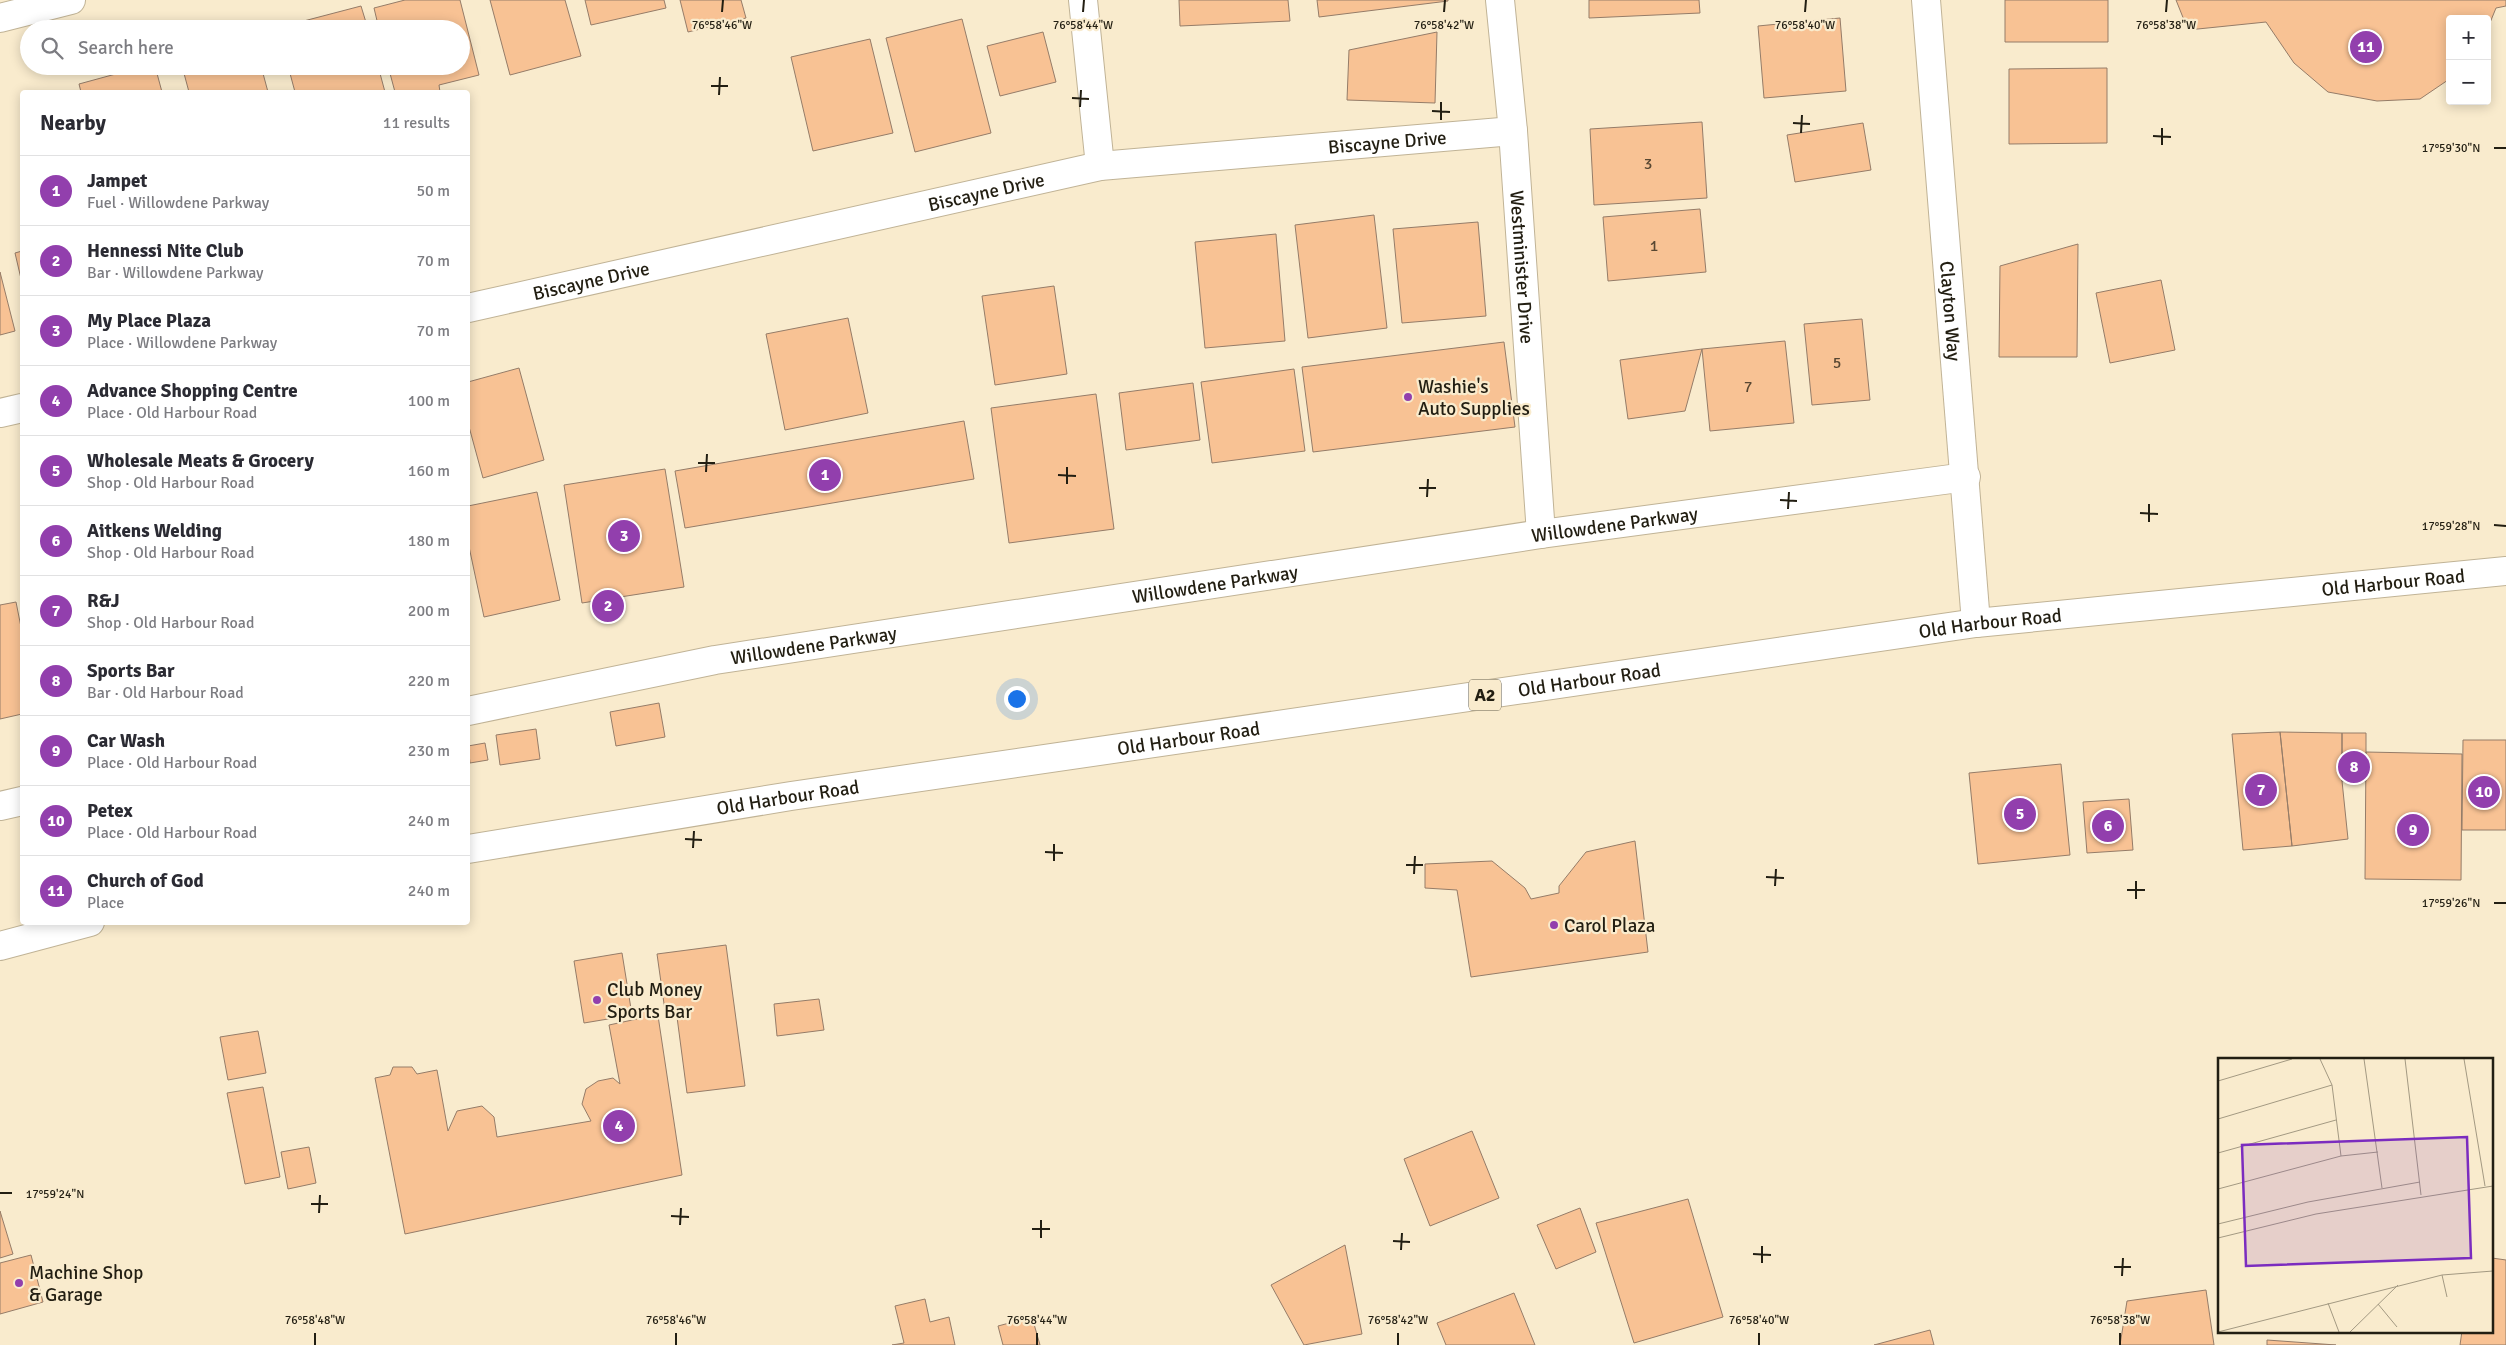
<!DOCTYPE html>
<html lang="en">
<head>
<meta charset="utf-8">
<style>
	body { margin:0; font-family:Signika,sans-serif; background:#f2f2f3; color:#2b2b33 }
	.controls { position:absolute; right:15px; top:15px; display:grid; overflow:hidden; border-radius:5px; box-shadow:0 2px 12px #0003 }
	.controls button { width:45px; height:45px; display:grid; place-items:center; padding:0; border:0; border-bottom:1px solid #e1e1e2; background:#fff; color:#2b2b33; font:25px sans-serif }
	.you { position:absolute; left:1016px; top:698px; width:18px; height:18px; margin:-12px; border:4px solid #fff; border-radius:50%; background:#1a73e8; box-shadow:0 0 0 8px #1a73e833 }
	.badge { display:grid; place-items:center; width:32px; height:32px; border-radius:50%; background:#923fad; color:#fff; font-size:16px; font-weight:700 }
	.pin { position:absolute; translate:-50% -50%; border:2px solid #fff; box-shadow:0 1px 5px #0006 }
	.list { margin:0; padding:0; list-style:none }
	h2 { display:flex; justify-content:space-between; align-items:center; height:65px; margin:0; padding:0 20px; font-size:21px }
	h2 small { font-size:16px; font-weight:400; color:#7c7c81 }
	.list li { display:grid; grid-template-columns:32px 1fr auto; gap:15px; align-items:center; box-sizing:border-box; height:70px; padding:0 20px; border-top:1px solid #e1e1e2 }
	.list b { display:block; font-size:19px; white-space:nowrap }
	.list p { margin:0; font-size:16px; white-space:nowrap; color:#7c7c81 }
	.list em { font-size:16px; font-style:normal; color:#7c7c81 }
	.icon { flex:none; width:28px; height:28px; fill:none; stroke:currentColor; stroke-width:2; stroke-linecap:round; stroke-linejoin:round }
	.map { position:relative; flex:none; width:2506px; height:1345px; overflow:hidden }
	.search { position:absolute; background:#fff; box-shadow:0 2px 12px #0003; left:20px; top:20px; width:450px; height:55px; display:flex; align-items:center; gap:12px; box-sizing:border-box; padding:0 18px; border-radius:28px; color:#7c7c81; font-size:19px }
	.panel { position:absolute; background:#fff; box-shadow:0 2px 12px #0003; left:20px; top:90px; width:450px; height:835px; border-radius:5px }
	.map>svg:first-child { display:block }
	.building { fill:#f8c294; stroke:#957c68 }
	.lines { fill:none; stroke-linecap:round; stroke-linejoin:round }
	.minor-casing { stroke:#c0b396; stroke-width:30 }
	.major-casing { stroke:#c0b396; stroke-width:30 }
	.minor { stroke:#fff; stroke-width:28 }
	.major { stroke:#fff; stroke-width:28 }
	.ticks { fill:none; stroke:#221e12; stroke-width:2 }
	.poi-dot { fill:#923fad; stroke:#f9ebcd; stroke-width:2 }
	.labels { text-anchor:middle; stroke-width:4.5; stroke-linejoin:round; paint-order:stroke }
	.number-label { font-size:16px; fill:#584732 }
	.shield { fill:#f9ebcd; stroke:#625c4a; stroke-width:1 }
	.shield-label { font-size:18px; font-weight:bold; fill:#221e12 }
	.street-label { font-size:19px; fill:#221e12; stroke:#f9ebcd }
	.poi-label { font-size:19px; fill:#221e12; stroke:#f9ebcd; text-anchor:start }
	.inset-road { fill:none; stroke:#a39982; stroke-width:1 }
	.view { fill:#7b2cbf; fill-opacity:0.15; stroke:#7b2cbf; stroke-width:2.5 }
	.inset-edge { fill:none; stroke:#221e12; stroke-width:2.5 }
	.ticks-label { font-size:12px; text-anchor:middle; fill:#221e12; stroke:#f9ebcd; stroke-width:4.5; stroke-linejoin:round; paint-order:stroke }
</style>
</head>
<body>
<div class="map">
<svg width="2506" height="1345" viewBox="0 0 2506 1345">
	<rect width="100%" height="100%" fill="#f9ebcd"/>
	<path class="building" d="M 405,0 L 460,0 L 479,75 L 439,85 L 440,92 L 395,92 L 388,66 L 461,66 L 461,29 L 379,29 L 374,8 Z
		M 490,0 L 565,0 L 581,56 L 510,75 Z
		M 585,0 L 664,0 L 666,8 L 591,25 Z
		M 680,0 L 741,0 L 746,18 L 688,32 Z
		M 1179,0 L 1288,0 L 1290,21 L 1180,26 Z
		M 1317,0 L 1448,0 L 1448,1 L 1319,17 Z
		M 1589,0 L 1699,0 L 1700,13 L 1589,18 Z
		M 2005,0 L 2108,0 L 2108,42 L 2005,42 Z
		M 2176,0 L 2506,0 L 2506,6 L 2496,8 L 2487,30 L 2487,19 L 2450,19 L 2450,78 L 2448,80 L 2420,99 L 2377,101 L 2328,92 L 2294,63 L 2266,22 L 2188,30 Z
		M 361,6 L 368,29 L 277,28 Z
		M 1840,18 L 1846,91 L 1764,98 L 1758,26 Z
		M 962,19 L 991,133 L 915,152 L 886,38 Z
		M 1043,32 L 1056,82 L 1000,96 L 987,46 Z
		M 1437,32 L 1435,103 L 1347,100 L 1349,50 Z
		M 870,39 L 893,133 L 813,151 L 791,57 Z
		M 145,66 L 155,66 L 162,92 L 81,92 L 79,84 Z
		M 182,66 L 261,66 L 268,92 L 189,92 Z
		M 288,66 L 378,66 L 385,92 L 295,92 Z
		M 2107,68 L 2107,143 L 2009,144 L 2009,69 Z
		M 1702,122 L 1707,198 L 1594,205 L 1590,129 Z
		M 1863,123 L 1871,170 L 1795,182 L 1787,135 Z
		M 1700,209 L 1706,272 L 1608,281 L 1603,217 Z
		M 1374,215 L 1387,328 L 1308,338 L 1295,225 Z
		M 1478,222 L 1486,316 L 1402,323 L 1393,229 Z
		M 1276,234 L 1285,341 L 1205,348 L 1195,242 Z
		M 2078,244 L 2077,357 L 1999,357 L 2000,266 Z
		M 22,251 L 22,283 L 15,253 Z
		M 0,272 L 15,331 L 0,335 Z
		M 2161,280 L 2175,350 L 2110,363 L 2096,293 Z
		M 1054,286 L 1067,374 L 995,385 L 982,296 Z
		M 848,318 L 868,413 L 785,430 L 766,334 Z
		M 1862,319 L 1870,400 L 1812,405 L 1804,324 Z
		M 1785,341 L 1794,423 L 1710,431 L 1702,349 Z
		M 1504,342 L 1515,427 L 1313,452 L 1302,367 Z
		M 1702,349 L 1685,411 L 1628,419 L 1620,360 Z
		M 519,368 L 544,460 L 483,478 L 468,423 L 468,382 Z
		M 1294,369 L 1305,451 L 1212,463 L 1201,382 Z
		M 1193,383 L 1200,440 L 1126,450 L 1119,393 Z
		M 1096,394 L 1114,529 L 1009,543 L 991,408 Z
		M 964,421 L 974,479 L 685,528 L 675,471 Z
		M 665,469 L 684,587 L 582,603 L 564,485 Z
		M 537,492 L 560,600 L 484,617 L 468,542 L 468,506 Z
		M 16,602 L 22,632 L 22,714 L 0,719 L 0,605 Z
		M 659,703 L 665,737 L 616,746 L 610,712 Z
		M 536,729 L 540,759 L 500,765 L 496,735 Z
		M 2280,732 L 2292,846 L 2243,850 L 2232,734 Z
		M 2280,732 L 2342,733 L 2342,781 L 2348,839 L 2292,846 Z
		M 2342,733 L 2366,733 L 2366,781 L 2342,781 Z
		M 2463,740 L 2506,740 L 2506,830 L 2462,830 Z
		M 485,743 L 488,760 L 470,763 L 468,746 Z
		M 2366,752 L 2462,754 L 2461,880 L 2365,879 Z
		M 2061,764 L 2070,855 L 1978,864 L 1969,773 Z
		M 2129,799 L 2133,850 L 2087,853 L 2083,802 Z
		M 1635,841 L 1648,952 L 1471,977 L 1457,890 L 1425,888 L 1425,864 L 1492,861 L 1525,888 L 1531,899 L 1559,893 L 1559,886 L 1586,852 Z
		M 726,945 L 745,1086 L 687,1093 L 677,1017 L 666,1018 L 657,954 Z
		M 622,953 L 632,1015 L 584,1023 L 574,961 Z
		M 819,999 L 824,1030 L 777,1036 L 774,1004 Z
		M 657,1009 L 682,1175 L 405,1234 L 375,1078 L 390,1075 L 393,1067 L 412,1067 L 417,1074 L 437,1070 L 448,1131 L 457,1111 L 482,1106 L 494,1117 L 497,1137 L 591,1121 L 582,1104 L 586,1089 L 598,1081 L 613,1078 L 620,1084 L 609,1025 L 637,1019 L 642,1012 Z
		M 258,1031 L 266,1073 L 228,1080 L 220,1037 Z
		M 263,1087 L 280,1177 L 245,1184 L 227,1093 Z
		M 1472,1131 L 1499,1198 L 1430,1226 L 1404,1159 Z
		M 309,1147 L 316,1183 L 288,1189 L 281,1152 Z
		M 1688,1199 L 1723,1317 L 1634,1343 L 1596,1223 Z
		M 1580,1208 L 1596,1252 L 1556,1269 L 1537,1225 Z
		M 0,1211 L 13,1254 L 0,1258 Z
		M 1345,1245 L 1362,1334 L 1304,1345 L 1271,1285 Z
		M 31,1255 L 43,1302 L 0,1314 L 0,1263 Z
		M 2492,1258 L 2506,1260 L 2506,1345 L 2460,1345 L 2462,1331 L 2492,1331 Z
		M 2206,1290 L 2214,1345 L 2120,1345 L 2127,1301 Z
		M 1514,1293 L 1535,1345 L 1446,1345 L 1437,1323 Z
		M 925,1299 L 930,1322 L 949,1317 L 955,1345 L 892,1345 L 904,1343 L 895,1306 Z
		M 1032,1317 L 1040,1345 L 1003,1345 L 998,1326 Z
		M 1930,1330 L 1934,1345 L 1874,1345 Z
		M 2267,1340 L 2336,1345 L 2267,1345 Z"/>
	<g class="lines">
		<defs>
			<g id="minor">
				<path d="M 1083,0 L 1100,166"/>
				<path id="s1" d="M 1500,0 L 1513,131 L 1541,534"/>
				<path id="s2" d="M 1926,0 L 1976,623"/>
				<path d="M 0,18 L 71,0"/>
				<path id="s3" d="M 468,308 L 1100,166 L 1513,131"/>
				<path d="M 0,413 L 22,408"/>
				<path id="s4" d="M 468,711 L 715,660 L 1541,534 L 1966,477"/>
				<path d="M 0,806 L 22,801"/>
			</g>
			<g id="major">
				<path id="s5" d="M 468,849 L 791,796 L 1976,623 L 2506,571"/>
				<path d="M 0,946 L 90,922"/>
			</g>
		</defs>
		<use href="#minor" class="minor-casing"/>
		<use href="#major" class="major-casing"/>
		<use href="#minor" class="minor"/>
		<use href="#major" class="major"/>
	</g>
	<path class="ticks" d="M 722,12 L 723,0M 1083,12 L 1084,0M 1444,12 L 1445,0M 1805,12 L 1806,0M 2166,12 L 2167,0M 711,86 L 728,86M 719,95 L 720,77M 1072,98 L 1089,99M 1080,107 L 1081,90M 1432,111 L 1450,112M 1441,120 L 1441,102M 1793,123 L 1810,124M 1801,133 L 1802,115M 2153,136 L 2171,137M 2162,145 L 2162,128M 2494,148 L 2506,148M 698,463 L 715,463M 706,472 L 707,454M 1058,475 L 1076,476M 1067,484 L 1067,467M 1419,488 L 1436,488M 1427,497 L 1428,479M 1780,500 L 1797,501M 1788,509 L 1789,492M 2140,513 L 2158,514M 2149,522 L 2149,504M 2494,525 L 2506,526M 685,839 L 702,840M 693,848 L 694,831M 1045,852 L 1063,853M 1054,861 L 1054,844M 1406,865 L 1423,865M 1414,874 L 1415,856M 1766,877 L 1784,878M 1775,886 L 1776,869M 2127,890 L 2145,890M 2136,899 L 2136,881M 2494,903 L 2506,903M 0,1193 L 12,1193M 311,1204 L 328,1204M 319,1213 L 320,1195M 671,1216 L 689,1217M 680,1225 L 681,1208M 1032,1229 L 1050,1229M 1041,1238 L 1041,1220M 1393,1241 L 1410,1242M 1401,1250 L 1402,1233M 1753,1254 L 1771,1255M 1762,1263 L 1762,1246M 2114,1267 L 2131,1267M 2122,1276 L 2123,1258M 315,1345 L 315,1333M 676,1345 L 676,1333M 1037,1345 L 1037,1333M 1398,1345 L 1398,1333M 1759,1345 L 1759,1333M 2120,1345 L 2120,1333"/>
	<g class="poi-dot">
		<circle cx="1408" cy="397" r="5"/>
		<circle cx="1554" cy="925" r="5"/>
		<circle cx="597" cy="1000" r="5"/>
		<circle cx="19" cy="1283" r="5"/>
	</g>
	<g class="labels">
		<g class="number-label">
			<text x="1648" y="169">3</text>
			<text x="1654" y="251">1</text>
			<text x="1837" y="368">5</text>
			<text x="1748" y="392">7</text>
		</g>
		<rect class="shield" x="1469" y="679.5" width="32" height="31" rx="4"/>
		<g class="shield-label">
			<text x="1485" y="701">A2</text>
		</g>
		<g class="street-label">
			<text dy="7" stroke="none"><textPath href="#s3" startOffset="936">Biscayne Drive</textPath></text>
			<text dy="7" stroke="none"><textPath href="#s3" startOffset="531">Biscayne Drive</textPath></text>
			<text dy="7" stroke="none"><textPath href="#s1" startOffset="268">Westminister Drive</textPath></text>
			<text dy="7" stroke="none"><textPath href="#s3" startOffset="126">Biscayne Drive</textPath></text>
			<text dy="7" stroke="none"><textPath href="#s2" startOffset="312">Clayton Way</textPath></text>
			<text dy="7" stroke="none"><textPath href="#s4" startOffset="1162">Willowdene Parkway</textPath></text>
			<text dy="7" stroke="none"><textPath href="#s5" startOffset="1944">Old Harbour Road</textPath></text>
			<text dy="7" stroke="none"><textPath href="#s4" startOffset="758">Willowdene Parkway</textPath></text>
			<text dy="7" stroke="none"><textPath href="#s5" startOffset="1539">Old Harbour Road</textPath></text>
			<text dy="7" stroke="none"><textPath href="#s4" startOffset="352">Willowdene Parkway</textPath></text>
			<text dy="7" stroke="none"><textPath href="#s5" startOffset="1134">Old Harbour Road</textPath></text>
			<text dy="7" stroke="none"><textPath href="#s5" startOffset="729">Old Harbour Road</textPath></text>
			<text dy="7" stroke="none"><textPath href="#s5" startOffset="324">Old Harbour Road</textPath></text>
		</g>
		<g class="poi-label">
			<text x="1418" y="393">Washie's<tspan x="1418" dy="22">Auto Supplies</tspan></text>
			<text x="1564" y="932">Carol Plaza</text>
			<text x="607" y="996">Club Money<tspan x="607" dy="22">Sports Bar</tspan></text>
			<text x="29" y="1279">Machine Shop<tspan x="29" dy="22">&amp; Garage</tspan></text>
		</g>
	</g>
	<g transform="translate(2218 1058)">
		<rect width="275" height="275" fill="#f9ebcd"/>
		<path class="inset-road" d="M 102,1 L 114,27 L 123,98M 146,1 L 164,130M 187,1 L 203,137M 246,1 L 267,128M 0,23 L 74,1M 0,61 L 114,27M 0,95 L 118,62M 0,131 L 123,98 L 160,94M 0,166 L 90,144 L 202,124M 0,180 L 98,156 L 275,128M 224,217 L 229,239M 110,245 L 121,274M 160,246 L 179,269M 0,274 L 224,217 L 275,213M 132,274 L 180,227"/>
		<path class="view" d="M 249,79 L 253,200 L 28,208 L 24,87 Z"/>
		<rect width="275" height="275" class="inset-edge"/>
	</g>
	<g class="ticks-label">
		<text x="722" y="29">76°58'46"W</text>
		<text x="1083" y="29">76°58'44"W</text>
		<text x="1444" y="29">76°58'42"W</text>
		<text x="1805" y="29">76°58'40"W</text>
		<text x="2166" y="29">76°58'38"W</text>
		<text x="2451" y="152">17°59'30"N</text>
		<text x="2451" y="530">17°59'28"N</text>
		<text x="2451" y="907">17°59'26"N</text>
		<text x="55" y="1198">17°59'24"N</text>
		<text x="315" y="1324">76°58'48"W</text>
		<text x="676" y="1324">76°58'46"W</text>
		<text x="1037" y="1324">76°58'44"W</text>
		<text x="1398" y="1324">76°58'42"W</text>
		<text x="1759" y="1324">76°58'40"W</text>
		<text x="2120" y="1324">76°58'38"W</text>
	</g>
</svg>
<div class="controls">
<button>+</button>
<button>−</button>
</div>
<div class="you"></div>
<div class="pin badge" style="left:825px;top:475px">1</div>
<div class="pin badge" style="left:608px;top:606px">2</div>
<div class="pin badge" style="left:624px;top:536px">3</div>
<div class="pin badge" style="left:619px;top:1126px">4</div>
<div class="pin badge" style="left:2020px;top:814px">5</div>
<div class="pin badge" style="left:2108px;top:826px">6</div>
<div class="pin badge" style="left:2261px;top:790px">7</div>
<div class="pin badge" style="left:2354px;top:767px">8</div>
<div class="pin badge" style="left:2413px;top:830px">9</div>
<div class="pin badge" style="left:2484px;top:792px">10</div>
<div class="pin badge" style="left:2366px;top:47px">11</div>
<div class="search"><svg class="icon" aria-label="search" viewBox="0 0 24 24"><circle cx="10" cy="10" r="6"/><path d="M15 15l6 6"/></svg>Search here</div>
<section class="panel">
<h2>Nearby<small>11 results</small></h2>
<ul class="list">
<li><span class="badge">1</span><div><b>Jampet</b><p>Fuel · Willowdene Parkway</p></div><em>50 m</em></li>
<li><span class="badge">2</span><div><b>Hennessi Nite Club</b><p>Bar · Willowdene Parkway</p></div><em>70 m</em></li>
<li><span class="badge">3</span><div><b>My Place Plaza</b><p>Place · Willowdene Parkway</p></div><em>70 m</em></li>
<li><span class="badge">4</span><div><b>Advance Shopping Centre</b><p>Place · Old Harbour Road</p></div><em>100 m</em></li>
<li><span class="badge">5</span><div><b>Wholesale Meats &amp; Grocery</b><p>Shop · Old Harbour Road</p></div><em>160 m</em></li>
<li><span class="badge">6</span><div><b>Aitkens Welding</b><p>Shop · Old Harbour Road</p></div><em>180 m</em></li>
<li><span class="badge">7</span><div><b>R&amp;J</b><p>Shop · Old Harbour Road</p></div><em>200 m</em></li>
<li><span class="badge">8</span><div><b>Sports Bar</b><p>Bar · Old Harbour Road</p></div><em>220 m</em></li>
<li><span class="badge">9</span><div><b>Car Wash</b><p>Place · Old Harbour Road</p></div><em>230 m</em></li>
<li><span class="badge">10</span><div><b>Petex</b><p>Place · Old Harbour Road</p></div><em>240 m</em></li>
<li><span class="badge">11</span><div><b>Church of God</b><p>Place</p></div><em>240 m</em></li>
</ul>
</section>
</div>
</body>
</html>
